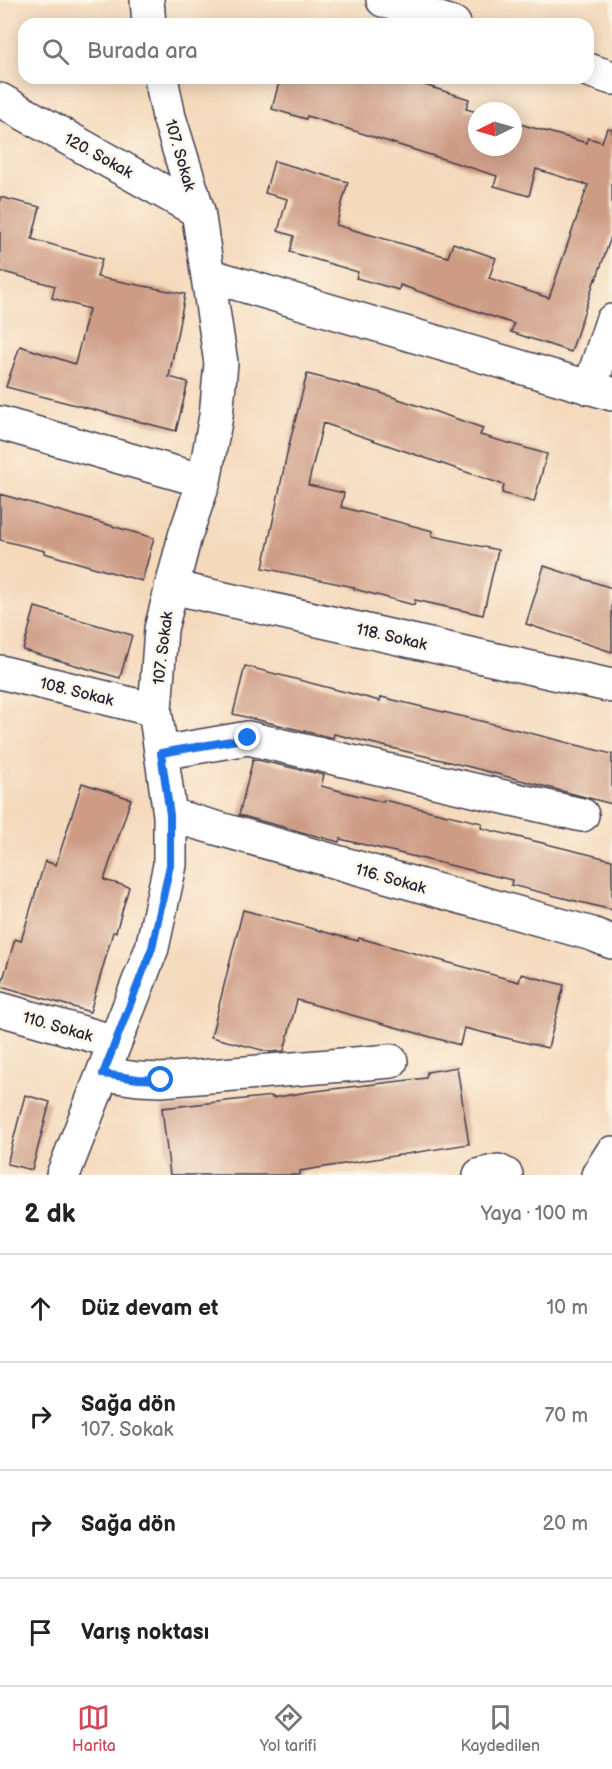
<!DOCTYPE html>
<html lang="tr">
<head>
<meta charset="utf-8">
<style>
	body { margin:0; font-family:"Balsamiq Sans",sans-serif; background:#f2f2f2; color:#222 }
	.compass { position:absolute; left:468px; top:102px; width:54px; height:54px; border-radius:50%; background:#fff; box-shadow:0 3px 15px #0003; rotate:265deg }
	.stop { position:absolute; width:18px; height:18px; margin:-14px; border:4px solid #1a73e8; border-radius:50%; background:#fff }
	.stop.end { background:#1a73e8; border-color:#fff; box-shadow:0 2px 6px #0008 }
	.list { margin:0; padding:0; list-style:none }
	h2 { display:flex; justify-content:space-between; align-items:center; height:78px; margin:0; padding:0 24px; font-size:26px }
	h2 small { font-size:20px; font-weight:400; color:#767676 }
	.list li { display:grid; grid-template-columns:39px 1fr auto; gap:18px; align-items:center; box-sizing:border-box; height:108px; padding:0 24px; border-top:2px solid #e0e0e0 }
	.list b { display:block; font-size:22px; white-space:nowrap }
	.list p { margin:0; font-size:20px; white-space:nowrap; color:#767676 }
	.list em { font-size:20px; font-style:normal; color:#767676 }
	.icon { flex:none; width:33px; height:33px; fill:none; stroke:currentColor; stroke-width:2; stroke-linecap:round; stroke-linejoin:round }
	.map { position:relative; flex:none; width:612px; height:1175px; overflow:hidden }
	.search { position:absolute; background:#fff; box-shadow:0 3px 15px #0003; left:18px; right:18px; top:18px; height:66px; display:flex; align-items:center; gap:15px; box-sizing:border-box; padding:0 21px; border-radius:18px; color:#767676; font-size:22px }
	.sheet { height:510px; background:#fff }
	nav { display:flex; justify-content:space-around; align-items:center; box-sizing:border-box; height:84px; border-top:2px solid #e0e0e0; background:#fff; font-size:16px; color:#767676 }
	nav a { display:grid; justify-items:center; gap:3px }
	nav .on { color:#d1495b }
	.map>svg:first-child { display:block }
	.building { fill:#ce9c85 }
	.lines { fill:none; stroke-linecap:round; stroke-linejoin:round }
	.minor-casing { stroke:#423d4e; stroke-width:36 }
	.minor { stroke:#fff; stroke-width:33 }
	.route { stroke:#1a73e8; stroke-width:8 }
	.labels { text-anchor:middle; stroke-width:4.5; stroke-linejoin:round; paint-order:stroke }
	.street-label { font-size:16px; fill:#22223b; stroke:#fcf5e5 }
</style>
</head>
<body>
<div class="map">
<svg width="612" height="1175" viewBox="0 0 612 1175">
	<rect width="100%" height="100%" fill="#fcf5e5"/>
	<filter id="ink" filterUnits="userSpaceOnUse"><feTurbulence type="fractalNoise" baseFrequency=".0167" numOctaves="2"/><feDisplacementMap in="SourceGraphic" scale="12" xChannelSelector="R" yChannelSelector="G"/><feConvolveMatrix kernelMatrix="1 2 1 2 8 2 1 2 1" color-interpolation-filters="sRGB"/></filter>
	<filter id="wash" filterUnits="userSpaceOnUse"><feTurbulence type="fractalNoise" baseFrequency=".008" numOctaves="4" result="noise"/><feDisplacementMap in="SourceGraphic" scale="24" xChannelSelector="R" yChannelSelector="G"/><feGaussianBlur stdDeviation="1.35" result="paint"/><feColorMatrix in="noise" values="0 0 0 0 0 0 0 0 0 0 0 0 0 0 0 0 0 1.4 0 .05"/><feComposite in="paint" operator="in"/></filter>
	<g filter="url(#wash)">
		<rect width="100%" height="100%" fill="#f4d9bb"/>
		<g id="blocks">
			<path class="building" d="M 280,78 L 402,78 L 469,99 L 466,109 L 477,112 L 477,147 L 513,147 L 513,122 L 587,143 L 588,138 L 602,142 L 607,128 L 612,129 L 612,234 L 596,280 L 595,279 L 571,352 L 511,332 L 514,324 L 400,285 L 399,290 L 356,278 L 358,272 L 290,252 L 294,236 L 278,231 L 287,199 L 265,193 L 274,161 L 348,182 L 336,225 L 448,257 L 453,243 L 496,258 L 489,278 L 549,298 L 588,185 L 536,169 L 529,196 L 494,186 L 497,176 L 307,116 L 306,119 L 272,109 Z
				M 0,197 L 40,207 L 32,239 L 102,259 L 97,277 L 185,294 L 169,377 L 188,382 L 176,431 L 6,387 L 20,346 L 75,364 L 89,309 L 52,298 L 55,286 L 0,271 Z
				M 307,374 L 375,391 L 483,428 L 480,435 L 547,454 L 534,502 L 502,493 L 504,485 L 323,423 L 308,485 L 344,493 L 341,507 L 433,531 L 432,536 L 498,550 L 483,615 L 415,600 L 414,605 L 354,589 L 354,587 L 263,568 L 288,449 Z
				M 0,494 L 154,538 L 142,581 L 44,553 L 45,551 L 0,540 Z
				M 544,566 L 612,588 L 612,652 L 526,624 Z
				M 35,607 L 132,635 L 120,678 L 23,650 Z
				M 245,666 L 380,701 L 381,697 L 526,732 L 612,754 L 612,804 L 470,767 L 334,734 L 333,738 L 233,714 Z
				M 253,759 L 324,775 L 321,786 L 383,802 L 384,800 L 482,823 L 481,828 L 612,860 L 612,910 L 511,885 L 512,880 L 340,839 L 339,842 L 239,815 Z
				M 82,783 L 131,799 L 104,880 L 129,887 L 116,932 L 113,932 L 90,1012 L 1,986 L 15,939 L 21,941 L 45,861 L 56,865 Z
				M 243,910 L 358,941 L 359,938 L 519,982 L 521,974 L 564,985 L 548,1048 L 464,1028 L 460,1045 L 297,1000 L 284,1051 L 270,1052 L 211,1037 Z
				M 457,1067 L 469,1144 L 300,1171 L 300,1175 L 170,1175 L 162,1108 L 272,1096 L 272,1098 L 307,1092 L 426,1078 L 427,1072 Z
				M 25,1095 L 50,1102 L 32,1170 L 7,1164 Z"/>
		</g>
	</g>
	<g filter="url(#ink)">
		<use href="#blocks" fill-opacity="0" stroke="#423d4e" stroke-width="1.5"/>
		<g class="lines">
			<defs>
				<path id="minor" d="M 147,0 L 149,24
					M 383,0 L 454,24
					M 588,70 L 612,78
					M 0,100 L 198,211
					M 208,275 L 612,394
					M 590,388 L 612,321
					M 0,423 L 204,481
					M 171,587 L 612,686
					M 0,672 L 155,710
					M 161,753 L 248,738 L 582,815
					M 170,815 L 592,934 L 612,942
					M 0,1009 L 115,1042
					M 103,1074 L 138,1079 L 161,1080 L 391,1061
					M 63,1175 L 152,948 L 170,865 L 170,815 L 155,710 L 161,629 L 185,536 L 204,481 L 216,416 L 221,363 L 198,211 L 169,117 L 161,78
					M 480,1175 L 498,1171 L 506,1175
					M 598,1175 L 612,1153"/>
			</defs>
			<use href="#minor" class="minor-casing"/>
			<use href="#minor" class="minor"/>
		</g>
	</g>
	<g class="lines" filter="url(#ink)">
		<path class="route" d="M 161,1080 L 138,1079 L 103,1074 L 152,948 L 170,865 L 170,815 L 161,753 L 248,738"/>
	</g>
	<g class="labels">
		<g class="street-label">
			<text transform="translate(99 155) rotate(29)" y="6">120. Sokak</text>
			<text transform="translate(181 155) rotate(74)" y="6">107. Sokak</text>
			<text transform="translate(392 636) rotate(13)" y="6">118. Sokak</text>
			<text transform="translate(162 648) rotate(-83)" y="6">107. Sokak</text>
			<text transform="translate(77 691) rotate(14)" y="6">108. Sokak</text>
			<text transform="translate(391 878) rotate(16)" y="6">116. Sokak</text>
			<text transform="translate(58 1026) rotate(16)" y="6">110. Sokak</text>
		</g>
	</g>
</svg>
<svg class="compass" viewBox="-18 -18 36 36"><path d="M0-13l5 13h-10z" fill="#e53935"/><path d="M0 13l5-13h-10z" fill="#767676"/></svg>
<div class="stop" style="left:161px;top:1080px"></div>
<div class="stop end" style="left:248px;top:738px"></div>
<div class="search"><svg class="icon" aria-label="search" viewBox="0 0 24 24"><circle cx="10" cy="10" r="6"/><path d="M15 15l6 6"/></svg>Burada ara</div>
</div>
<section class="sheet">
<h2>2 dk<small>Yaya · 100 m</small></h2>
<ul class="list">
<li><svg class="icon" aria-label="ahead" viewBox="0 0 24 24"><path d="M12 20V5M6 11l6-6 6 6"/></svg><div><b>Düz devam et</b></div><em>10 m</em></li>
<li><svg class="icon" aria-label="right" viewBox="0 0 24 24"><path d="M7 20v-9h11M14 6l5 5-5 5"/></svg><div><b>Sağa dön</b><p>107. Sokak</p></div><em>70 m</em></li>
<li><svg class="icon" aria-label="right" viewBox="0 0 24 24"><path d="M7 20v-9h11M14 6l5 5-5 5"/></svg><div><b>Sağa dön</b></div><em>20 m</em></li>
<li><svg class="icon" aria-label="arrive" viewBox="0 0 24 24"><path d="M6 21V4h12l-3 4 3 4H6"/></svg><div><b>Varış noktası</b></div></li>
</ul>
</section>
<nav>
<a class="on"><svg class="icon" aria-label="map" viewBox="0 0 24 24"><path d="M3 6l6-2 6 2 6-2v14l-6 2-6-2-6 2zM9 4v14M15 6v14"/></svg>Harita</a>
<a><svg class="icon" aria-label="directions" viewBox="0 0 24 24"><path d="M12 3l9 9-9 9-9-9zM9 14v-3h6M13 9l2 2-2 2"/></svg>Yol tarifi</a>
<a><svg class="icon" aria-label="saved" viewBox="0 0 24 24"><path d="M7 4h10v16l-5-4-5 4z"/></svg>Kaydedilen</a>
</nav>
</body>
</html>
